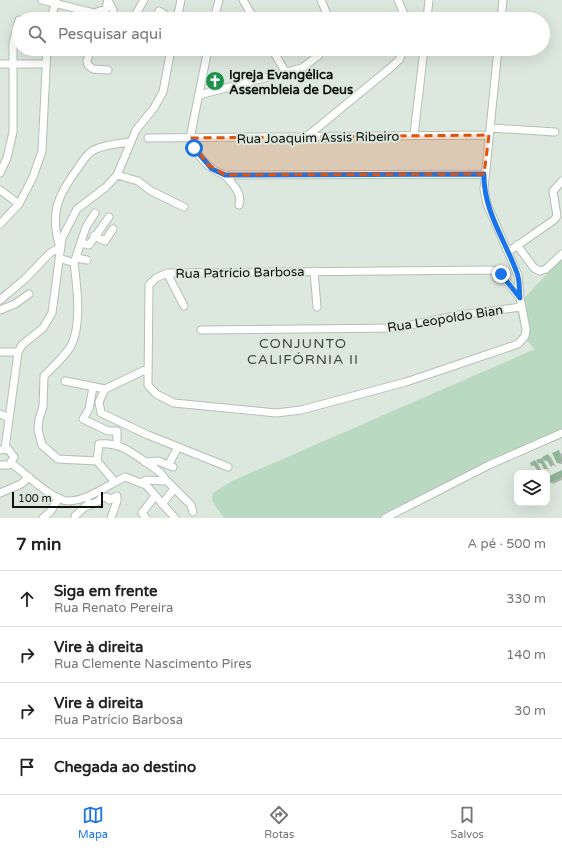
<!DOCTYPE html>
<html lang="pt">
<head>
<meta charset="utf-8">
<style>
	body { margin:0; font-family:"Varela Round",sans-serif; background:#f6f6f6; color:#222 }
	.controls { position:absolute; right:12px; bottom:12px; display:grid; overflow:hidden; border-radius:8px; box-shadow:0 4px 16px #0002 }
	.controls button { width:36px; height:36px; display:grid; place-items:center; padding:0; border:0; border-bottom:1px solid #e0e0e0; background:#fff; color:#222; font:20px sans-serif }
	.scale { position:absolute; left:12px; bottom:10px; width:91px; box-sizing:border-box; padding-left:4px; border:2px solid #0e120f; border-top:0; font-size:11px; line-height:14px; white-space:nowrap; color:#0e120f; -webkit-text-stroke:3px #dce7de; paint-order:stroke }
	.stop { position:absolute; width:12px; height:12px; margin:-9px; border:3px solid #1a73e8; border-radius:50%; background:#fff }
	.stop.end { background:#1a73e8; border-color:#fff; box-shadow:0 1px 4px #0008 }
	.list { margin:0; padding:0; list-style:none }
	h2 { display:flex; justify-content:space-between; align-items:center; height:52px; margin:0; padding:0 16px; font-size:17px }
	h2 small { font-size:13px; font-weight:400; color:#767676 }
	.list li { display:grid; grid-template-columns:26px 1fr auto; gap:12px; align-items:center; box-sizing:border-box; height:56px; padding:0 16px; border-top:1px solid #e0e0e0 }
	.list b { display:block; font-size:15px; white-space:nowrap }
	.list p { margin:0; font-size:13px; white-space:nowrap; color:#767676 }
	.list em { font-size:13px; font-style:normal; color:#767676 }
	.icon { flex:none; width:22px; height:22px; fill:none; stroke:currentColor; stroke-width:2; stroke-linecap:round; stroke-linejoin:round }
	.map { position:relative; flex:none; width:562px; height:518px; overflow:hidden }
	.search { position:absolute; background:#fff; box-shadow:0 4px 16px #0002; left:12px; right:12px; top:12px; height:44px; display:flex; align-items:center; gap:10px; box-sizing:border-box; padding:0 14px; border-radius:22px; color:#767676; font-size:15px }
	.sheet { height:276px; background:#fff }
	nav { display:flex; justify-content:space-around; align-items:center; box-sizing:border-box; height:56px; border-top:1px solid #e0e0e0; background:#fff; font-size:11px; color:#767676 }
	nav a { display:grid; justify-items:center; gap:2px }
	nav .on { color:#1a73e8 }
	.map>svg:first-child { display:block }
	.green { fill:#b9d9c0 }
	.shadow { fill:#0003 }
	.building { fill:#8fb497 }
	.lines { fill:none; stroke-linecap:round; stroke-linejoin:round }
	.minor-casing { stroke:#b4bfb6; stroke-width:9 }
	.minor { stroke:#fff; stroke-width:7 }
	.route { stroke:#1a73e8; stroke-width:5 }
	.marked { fill:#dd550c; fill-opacity:0.2; stroke:#dd550c; stroke-width:3; stroke-dasharray:8 5; stroke-linejoin:round }
	.labels { text-anchor:middle; stroke-width:4; stroke-linejoin:round; paint-order:stroke }
	.poi-label { font-size:13px; font-weight:bold; fill:#0e120f; stroke:#dce7de; text-anchor:start }
	.street-label { font-size:13px; fill:#0e120f; stroke:#dce7de }
	.neighbourhood-label { font-size:14px; letter-spacing:1px; fill:#3f4841; stroke:#dce7de }
</style>
</head>
<body>
<div class="map">
<svg width="562" height="518" viewBox="0 0 562 518">
	<rect width="100%" height="100%" fill="#dce7de"/>
	<path class="green" d="M 562,258 L 562,432 L 384,518 L 224,518 L 212,501 L 213,493 L 232,481 L 535,349 L 524,338 L 516,307 Z"/>
	<path class="shadow" d="M 221,78 L 224,79 L 225,84 L 210,87 L 208,86 Z
		M 558,451 L 562,454 L 562,464 L 560,464 L 557,463 Z
		M 548,455 L 551,457 L 556,467 L 545,460 Z
		M 542,459 L 544,461 L 549,470 L 544,468 L 542,464 L 538,463 Z
		M 535,461 L 538,463 L 543,473 L 538,472 L 536,467 L 532,465 Z
		M 562,471 L 562,480 L 553,484 L 551,482 Z"/>
	<path class="building" d="M 221,77 L 223,83 L 207,86 L 209,79 Z
		M 559,450 L 562,461 L 557,463 L 552,453 Z
		M 548,454 L 553,465 L 551,467 L 547,460 L 544,461 L 542,457 Z
		M 542,458 L 547,469 L 544,469 L 541,463 L 538,463 L 536,460 Z
		M 535,460 L 540,471 L 538,472 L 534,465 L 531,466 L 530,463 Z
		M 562,470 L 562,477 L 550,483 L 547,477 Z"/>
	<g class="lines">
		<defs>
			<path id="minor" d="M 42,0 L 118,19
				M 108,0 L 113,10 L 114,18
				M 243,0 L 254,19
				M 321,0 L 329,19
				M 398,0 L 406,19
				M 159,11 L 170,18 L 177,18
				M 97,12 L 106,9 L 108,0
				M 51,19 L 56,0
				M 133,19 L 144,0
				M 177,19 L 181,0
				M 214,19 L 219,0
				M 427,19 L 429,0
				M 501,19 L 503,0
				M 90,49 L 87,61 L 88,65 L 93,69 L 108,70
				M 208,49 L 190,138 C 196,154 208,170 225,175 L 484,174
				M 272,49 L 286,73
				M 498,49 L 484,189 L 487,204 L 518,275 L 520,297
				M 0,64 L 45,64
				M 199,95 L 302,68 L 318,56 L 323,49
				M 490,128 L 555,132
				M 414,135 L 424,49
				M 148,138 L 489,135
				M 305,138 L 389,69 L 399,60 L 404,49
				M 0,173 L 7,158 L 13,132 L 13,43 L 19,20
				M 117,175 L 138,181 L 151,191 L 184,207
				M 225,175 C 232,184 243,193 239,205
				M 0,190 L 19,204
				M 0,224 L 19,204 L 33,177 L 42,151 L 47,49
				M 94,236 L 105,241 L 113,229
				M 81,243 L 89,245 L 109,217
				M 517,245 L 534,268 L 540,271 L 546,269 L 562,254
				M 508,252 L 554,220 L 557,216 L 553,191 L 562,181
				M 59,258 L 74,263 C 77,286 82,325 71,346 C 64,357 53,367 44,376 L 43,407 L 39,419 L 38,430 L 42,445 L 58,459 L 97,461 L 115,482
				M 76,258 L 87,260
				M 74,263 L 86,227 L 95,213
				M 491,270 L 501,274 L 520,298 L 526,329 L 525,336 L 518,344 L 406,382 L 301,410 L 276,413 L 174,403 L 156,394 L 148,385 L 149,285 L 156,278 L 167,273 Z
				M 314,271 L 317,307
				M 167,273 L 184,306
				M 0,300 L 25,279 L 50,253 L 60,247 C 49,214 58,195 78,168 C 82,162 87,153 94,150 C 105,144 117,144 130,142
				M 0,310 L 15,304 L 29,294
				M 201,330 L 397,328 L 459,315 L 521,307
				M 0,352 L 18,352
				M 147,369 L 105,389 L 99,402 L 101,413 L 148,435 L 228,467
				M 65,381 L 105,389
				M 93,387 L 89,409 L 83,419 L 108,431 L 117,431 L 117,445
				M 0,414 L 9,418
				M 5,449 L 18,352 L 22,345 L 43,328 L 52,313 L 62,238 L 77,209 L 106,187 L 117,175 L 136,130 L 154,108 L 163,92 L 171,49
				M 97,461 L 99,444 C 119,442 131,452 147,463 C 153,467 162,472 165,479 L 163,481 L 147,480 L 141,483
				M 145,462 L 158,461 L 173,467
				M 11,463 C 24,472 53,501 68,501 C 87,501 108,485 125,477 L 146,485 L 175,518
				M 169,464 L 178,447
				M 0,465 L 9,465 L 14,457 L 8,449 L 0,450
				M 165,479 L 191,505 L 193,512
				M 0,493 L 21,484 L 29,477
				M 162,504 L 174,489
				M 88,506 L 99,501 L 101,498 L 107,497 L 109,500 L 117,496 L 117,501 L 111,518
				M 43,518 L 50,512 L 59,498
				M 75,518 L 75,516 L 89,503
				M 146,518 L 142,513 L 155,496
				M 385,518 L 489,465 L 562,433"/>
		</defs>
		<use href="#minor" class="minor-casing"/>
		<use href="#minor" class="minor"/>
	</g>
	<g class="lines">
		<path class="route" d="M 194,148 L 212,169 L 225,175 L 484,174 C 483,210 505,240 517,273 C 520,281 519,290 520,298 L 501,274"/>
	</g>
	<path class="marked" d="M 489,135 L 484,174 L 225,175 L 207,164 L 190,138 Z"/>
	<defs>
		<symbol id="church-disc" viewBox="-11 -11 22 22"><circle r="9.5" fill="#1d924c" stroke="#dce7de"/><path d="M-1.2-6h2.4v3.5h3.3v2.4h-3.3V6h-2.4V-.1h-3.3v-2.4h3.3Z" fill="#fff"/></symbol>
	</defs>
	<g fill-rule="evenodd">
		<use href="#church-disc" x="204" y="70" width="22" height="22"/>
	</g>
	<g class="labels">
		<g class="poi-label">
			<text x="229" y="79">Igreja Evangélica<tspan x="229" dy="15">Assembleia de Deus</tspan></text>
		</g>
		<g class="street-label">
			<text transform="translate(318 137) rotate(-1)" y="5">Rua Joaquim Assis Ribeiro</text>
			<text transform="translate(240 272) rotate(-1)" y="5">Rua Patrício Barbosa</text>
			<text transform="translate(445 318) rotate(-9)" y="5">Rua Leopoldo Bian</text>
		</g>
		<g class="neighbourhood-label">
			<text x="303" y="348">CONJUNTO<tspan x="303" dy="16">CALIFÓRNIA II</tspan></text>
		</g>
	</g>
</svg>
<div class="controls">
<button><svg class="icon" aria-label="layers" viewBox="0 0 24 24"><path d="M12 4l9 5-9 5-9-5zM3 14l9 5 9-5"/></svg></button>
</div>
<div class="scale">100 m</div>
<div class="stop" style="left:194px;top:148px"></div>
<div class="stop end" style="left:501px;top:274px"></div>
<div class="search"><svg class="icon" aria-label="search" viewBox="0 0 24 24"><circle cx="10" cy="10" r="6"/><path d="M15 15l6 6"/></svg>Pesquisar aqui</div>
</div>
<section class="sheet">
<h2>7 min<small>A pé · 500 m</small></h2>
<ul class="list">
<li><svg class="icon" aria-label="ahead" viewBox="0 0 24 24"><path d="M12 20V5M6 11l6-6 6 6"/></svg><div><b>Siga em frente</b><p>Rua Renato Pereira</p></div><em>330 m</em></li>
<li><svg class="icon" aria-label="right" viewBox="0 0 24 24"><path d="M7 20v-9h11M14 6l5 5-5 5"/></svg><div><b>Vire à direita</b><p>Rua Clemente Nascimento Pires</p></div><em>140 m</em></li>
<li><svg class="icon" aria-label="right" viewBox="0 0 24 24"><path d="M7 20v-9h11M14 6l5 5-5 5"/></svg><div><b>Vire à direita</b><p>Rua Patrício Barbosa</p></div><em>30 m</em></li>
<li><svg class="icon" aria-label="arrive" viewBox="0 0 24 24"><path d="M6 21V4h12l-3 4 3 4H6"/></svg><div><b>Chegada ao destino</b></div></li>
</ul>
</section>
<nav>
<a class="on"><svg class="icon" aria-label="map" viewBox="0 0 24 24"><path d="M3 6l6-2 6 2 6-2v14l-6 2-6-2-6 2zM9 4v14M15 6v14"/></svg>Mapa</a>
<a><svg class="icon" aria-label="directions" viewBox="0 0 24 24"><path d="M12 3l9 9-9 9-9-9zM9 14v-3h6M13 9l2 2-2 2"/></svg>Rotas</a>
<a><svg class="icon" aria-label="saved" viewBox="0 0 24 24"><path d="M7 4h10v16l-5-4-5 4z"/></svg>Salvos</a>
</nav>
</body>
</html>
